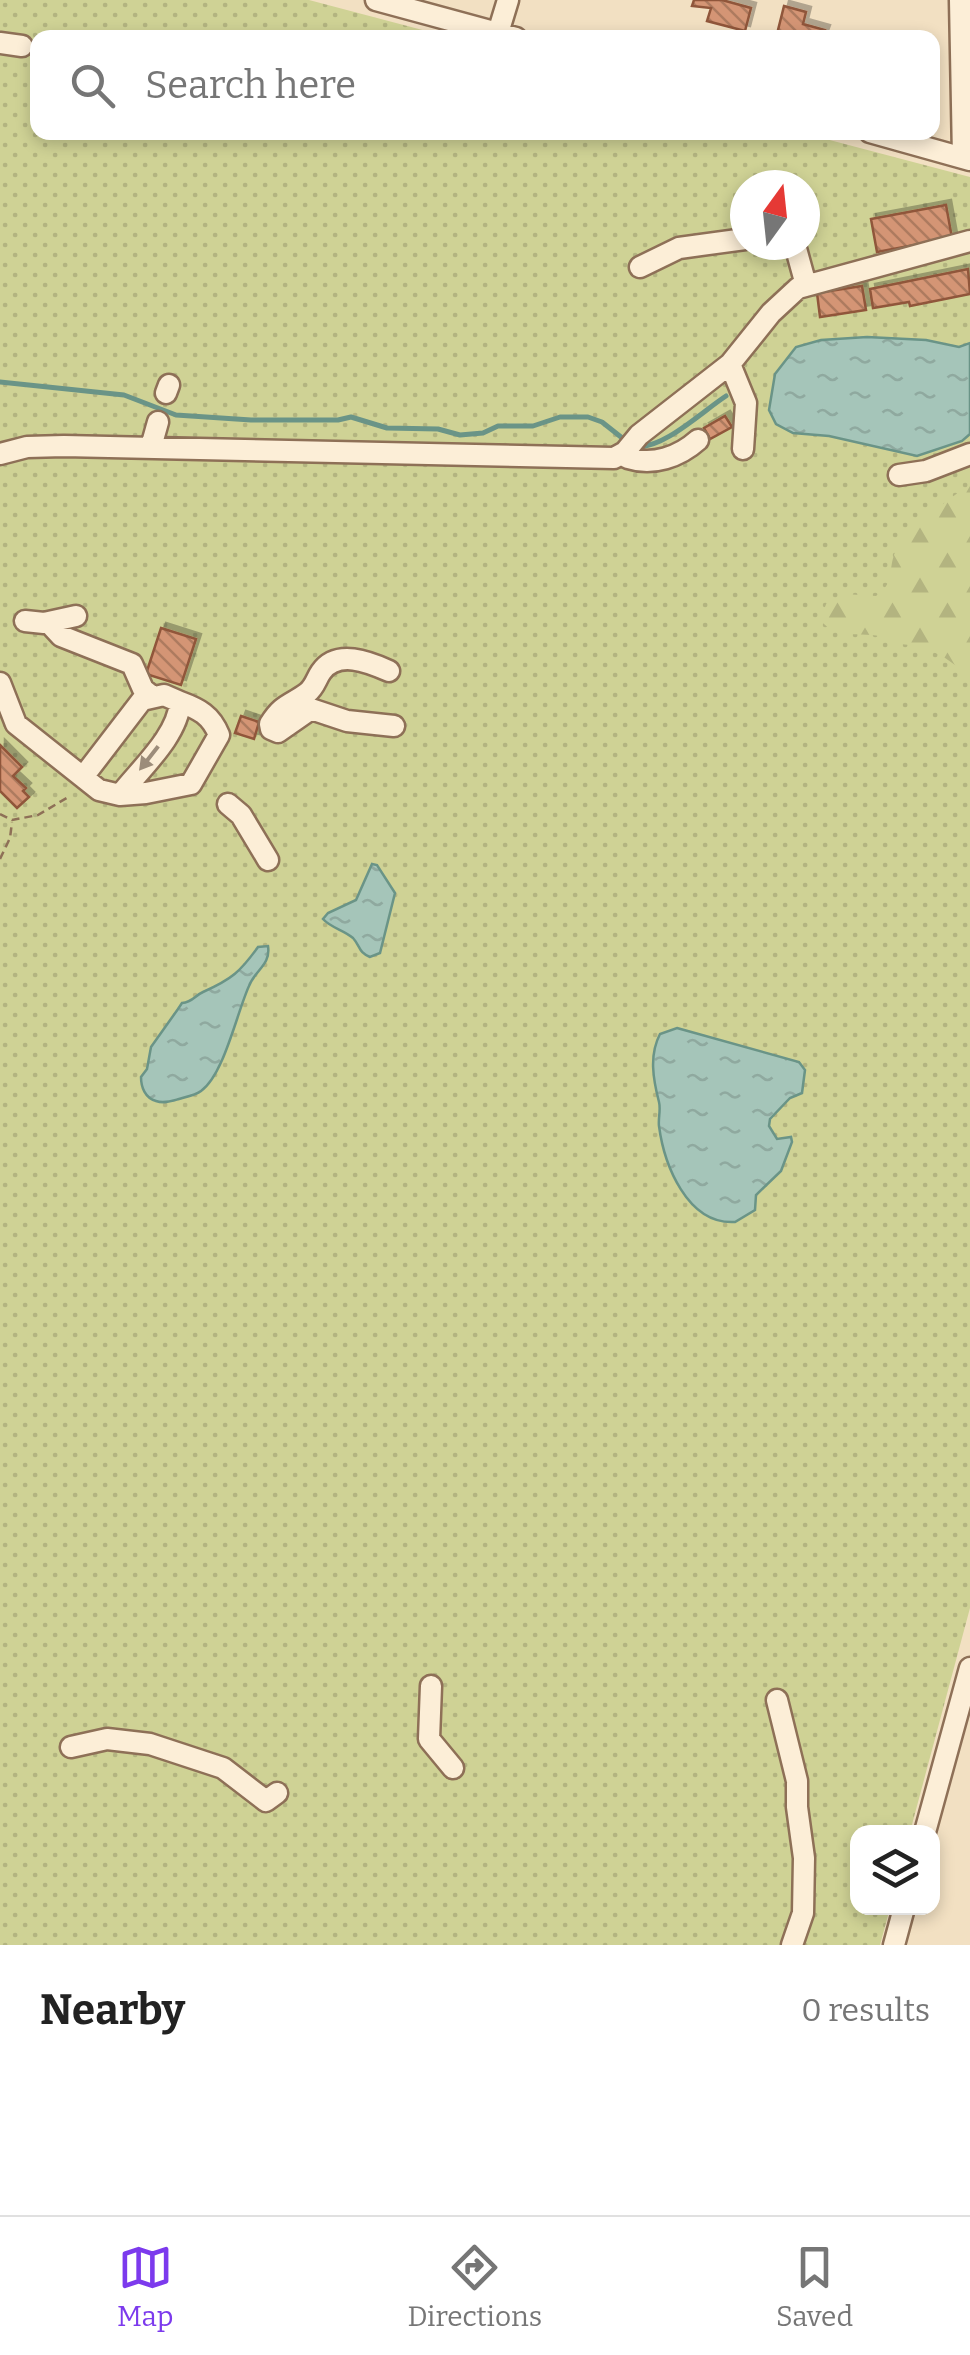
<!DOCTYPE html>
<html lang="en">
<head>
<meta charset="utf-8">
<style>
	body { margin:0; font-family:Bitter,serif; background:#f6f6f6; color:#222 }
	.controls { position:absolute; right:30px; bottom:30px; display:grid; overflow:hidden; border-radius:20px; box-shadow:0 5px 15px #0003 }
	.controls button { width:90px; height:90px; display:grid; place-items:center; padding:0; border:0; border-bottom:2px solid #e0e0e0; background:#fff; color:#222; font:50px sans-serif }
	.compass { position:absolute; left:730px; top:170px; width:90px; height:90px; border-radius:50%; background:#fff; box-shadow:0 5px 15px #0003; rotate:15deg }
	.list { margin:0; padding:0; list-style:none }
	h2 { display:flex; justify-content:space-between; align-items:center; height:130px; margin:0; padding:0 40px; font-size:42px }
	h2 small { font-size:32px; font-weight:400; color:#767676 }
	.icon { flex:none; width:55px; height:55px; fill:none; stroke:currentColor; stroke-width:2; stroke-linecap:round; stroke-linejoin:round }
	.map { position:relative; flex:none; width:970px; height:1945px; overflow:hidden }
	.search { position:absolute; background:#fff; box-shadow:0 5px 15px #0003; left:30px; right:30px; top:30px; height:110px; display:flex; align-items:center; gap:25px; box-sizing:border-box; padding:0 35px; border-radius:20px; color:#767676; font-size:38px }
	.sheet { height:270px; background:#fff }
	nav { display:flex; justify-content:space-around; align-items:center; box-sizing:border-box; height:140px; border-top:2px solid #e0e0e0; background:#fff; font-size:28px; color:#767676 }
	nav a { display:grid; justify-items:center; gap:5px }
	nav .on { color:#7c3aed }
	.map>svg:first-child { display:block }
	.grass { fill:url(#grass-dots); fill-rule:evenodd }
	.forest { fill:url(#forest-firs) }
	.water { fill:url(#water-ripples); stroke:#6a9487; stroke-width:2.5 }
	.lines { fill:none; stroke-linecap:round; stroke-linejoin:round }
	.stream { stroke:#6a9487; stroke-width:5 }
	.building { fill:url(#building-back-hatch); stroke:#90563a; stroke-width:2.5; filter:url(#shadow) }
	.minor-casing { stroke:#8e7057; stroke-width:25 }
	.path { stroke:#8e7057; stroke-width:2.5; stroke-dasharray:8 5; stroke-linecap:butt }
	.minor { stroke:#fceed7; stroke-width:20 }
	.oneway { fill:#9c8c7a }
</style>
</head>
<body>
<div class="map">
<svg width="970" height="1945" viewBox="0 0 970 1945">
	<defs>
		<pattern id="grass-dots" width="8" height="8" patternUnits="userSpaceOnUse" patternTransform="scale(2.5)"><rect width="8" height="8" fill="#cfd295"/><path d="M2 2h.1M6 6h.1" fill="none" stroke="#b3b480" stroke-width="1.8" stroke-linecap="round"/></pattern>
		<pattern id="forest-firs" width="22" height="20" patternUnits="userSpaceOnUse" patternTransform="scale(2.5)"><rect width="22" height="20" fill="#cfd295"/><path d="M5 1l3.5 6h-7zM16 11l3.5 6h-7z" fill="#b3b480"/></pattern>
		<pattern id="water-ripples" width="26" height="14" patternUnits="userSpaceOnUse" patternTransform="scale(2.5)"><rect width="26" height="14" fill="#a5c5b9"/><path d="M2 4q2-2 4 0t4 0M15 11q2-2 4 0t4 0" fill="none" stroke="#8fa99f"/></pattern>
		<pattern id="building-back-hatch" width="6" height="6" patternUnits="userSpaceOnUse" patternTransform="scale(2.5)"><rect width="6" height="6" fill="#d49574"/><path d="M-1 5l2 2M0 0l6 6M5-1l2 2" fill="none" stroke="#ad7a5f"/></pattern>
		<filter id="shadow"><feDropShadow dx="5" dy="-5" stdDeviation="0" flood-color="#0004"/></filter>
	</defs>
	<rect width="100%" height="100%" fill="#f2e0c2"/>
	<path class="grass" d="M 0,0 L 309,0 L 449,37 L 38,38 L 38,132 L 803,133 L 970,177 L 970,1608 L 910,1832 L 858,1832 L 858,1908 L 890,1908 L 880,1945 L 0,1945 ZM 745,185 L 805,185 L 805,245 L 745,245 Z"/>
	<path class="forest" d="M 970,485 L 970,678 C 949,657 924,643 894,644 C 873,624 839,647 820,619 L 827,602 L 844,594 L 876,596 C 895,582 888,573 894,555 C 902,534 951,496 970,485 Z"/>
	<path class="water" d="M 867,337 L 926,340 L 959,347 L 970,343 L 970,434 L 962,441 L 917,456 L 829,436 L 793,433 L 776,424 L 769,410 L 775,374 L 796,347 L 821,340 Z
		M 372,864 L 377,865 L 395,893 L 380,953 L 370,957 C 358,952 361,947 353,938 C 344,930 331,928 323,919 L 328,913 L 356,900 Z
		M 268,946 C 271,965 255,970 249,986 C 237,1012 224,1075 201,1091 C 196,1095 186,1097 179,1099 C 172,1101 164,1104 156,1101 C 145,1098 141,1087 141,1077 L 147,1069 L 151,1047 L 178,1009 L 182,1003 C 193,1002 194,996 203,992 C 232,979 240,972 258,947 Z
		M 677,1028 L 799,1062 L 805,1070 L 802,1093 L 790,1098 L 770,1119 L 769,1126 L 777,1139 L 791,1137 L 792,1142 L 781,1171 L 756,1195 L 755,1210 L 735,1222 C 687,1225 664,1164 659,1126 C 658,1118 661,1110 659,1102 C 653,1079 649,1055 660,1034 Z"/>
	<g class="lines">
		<path class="stream" d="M 0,382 L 124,395 L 176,415 L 251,420 L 338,420 L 351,417 L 387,428 L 438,429 L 460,435 L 483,433 L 498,426 L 533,426 L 560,417 L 588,417 L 602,422 L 626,441
			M 636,446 C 661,451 704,410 726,396"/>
	</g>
	<path class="building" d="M 694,0 L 722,0 L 751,8 L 745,31 L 707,21 L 711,8 L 692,6 Z
		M 784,6 L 806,12 L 803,24 L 825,30 L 822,38 L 776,38 Z
		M 946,205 L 952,238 L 877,252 L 871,219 Z
		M 968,269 L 970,294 L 910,306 L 909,302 L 873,308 L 870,289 Z
		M 862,286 L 866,310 L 820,317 L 817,293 Z
		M 725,416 L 732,427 L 710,439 L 704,428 Z
		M 161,628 L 196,639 L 181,685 L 146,674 Z
		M 241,716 L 259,722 L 254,739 L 235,733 Z
		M 0,745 L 22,767 L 13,776 L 26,788 L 23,791 L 29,797 L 17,808 L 0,791 Z"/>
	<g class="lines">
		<defs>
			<path id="minor" d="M 376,0 L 516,38
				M 960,0 L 963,157
				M 498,33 L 508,0
				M 0,43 L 22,46
				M 870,132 L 970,160
				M 795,245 L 806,285
				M 640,267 L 679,248 L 745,239
				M 730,364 L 746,403 L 743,449
				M 166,393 L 169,385
				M 151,447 L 158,422
				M 625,452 L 628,458 C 653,466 679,457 698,440
				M 0,454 L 27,447 L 64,446 L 614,458 L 625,452 L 639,435 L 730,364 L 771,313 L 798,288 L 970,241
				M 899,475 L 926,471 L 970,454
				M 25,621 L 44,623 L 76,616
				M 49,623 L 61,636 L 132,664 L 143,689 L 153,697
				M 389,671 C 369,662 337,649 321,672 C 316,679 315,687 307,693 C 291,705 282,704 270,724 L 271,729 L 278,732 L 311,709 L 347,721 L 394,726
				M 0,683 L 16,724 L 99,790 L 120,795 L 146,793 L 191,784 L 219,735 C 211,715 199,709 180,702
				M 83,777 L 142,700 L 164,695 L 180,702 C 178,736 140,769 120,795
				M 228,804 L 241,815 L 268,860
				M 431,1686 L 429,1739 L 453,1768
				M 777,1700 L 797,1781 L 797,1807 L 804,1858 L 803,1913 L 792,1945
				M 71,1747 L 107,1739 L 150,1744 L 223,1768 L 266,1801 L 277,1793
				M 925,1832 L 970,1668
				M 894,1945 L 904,1908"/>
		</defs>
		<use href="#minor" class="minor-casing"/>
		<path class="path" d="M 0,814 L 12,820 L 38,815 L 70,796
			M 0,859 L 10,838 L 12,822"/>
		<use href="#minor" class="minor"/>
	</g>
	<defs><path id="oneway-solid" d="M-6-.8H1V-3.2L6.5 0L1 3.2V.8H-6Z" transform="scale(2.5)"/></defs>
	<use class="oneway" href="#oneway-solid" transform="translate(149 758) rotate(128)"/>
</svg>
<div class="controls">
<button><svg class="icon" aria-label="layers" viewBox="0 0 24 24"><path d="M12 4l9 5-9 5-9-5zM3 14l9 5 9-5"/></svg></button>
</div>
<svg class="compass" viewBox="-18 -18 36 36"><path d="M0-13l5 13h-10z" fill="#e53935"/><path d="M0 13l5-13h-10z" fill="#767676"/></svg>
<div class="search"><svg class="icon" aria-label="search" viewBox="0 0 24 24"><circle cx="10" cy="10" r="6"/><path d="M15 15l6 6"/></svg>Search here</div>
</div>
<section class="sheet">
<h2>Nearby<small>0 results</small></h2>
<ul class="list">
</ul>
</section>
<nav>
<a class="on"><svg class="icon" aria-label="map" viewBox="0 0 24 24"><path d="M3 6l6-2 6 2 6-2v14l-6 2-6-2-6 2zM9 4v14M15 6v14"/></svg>Map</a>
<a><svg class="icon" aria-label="directions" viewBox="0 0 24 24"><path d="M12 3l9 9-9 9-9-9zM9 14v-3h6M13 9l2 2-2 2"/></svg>Directions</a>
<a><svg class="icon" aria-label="saved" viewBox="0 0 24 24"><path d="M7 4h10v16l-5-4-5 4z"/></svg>Saved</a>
</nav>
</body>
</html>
